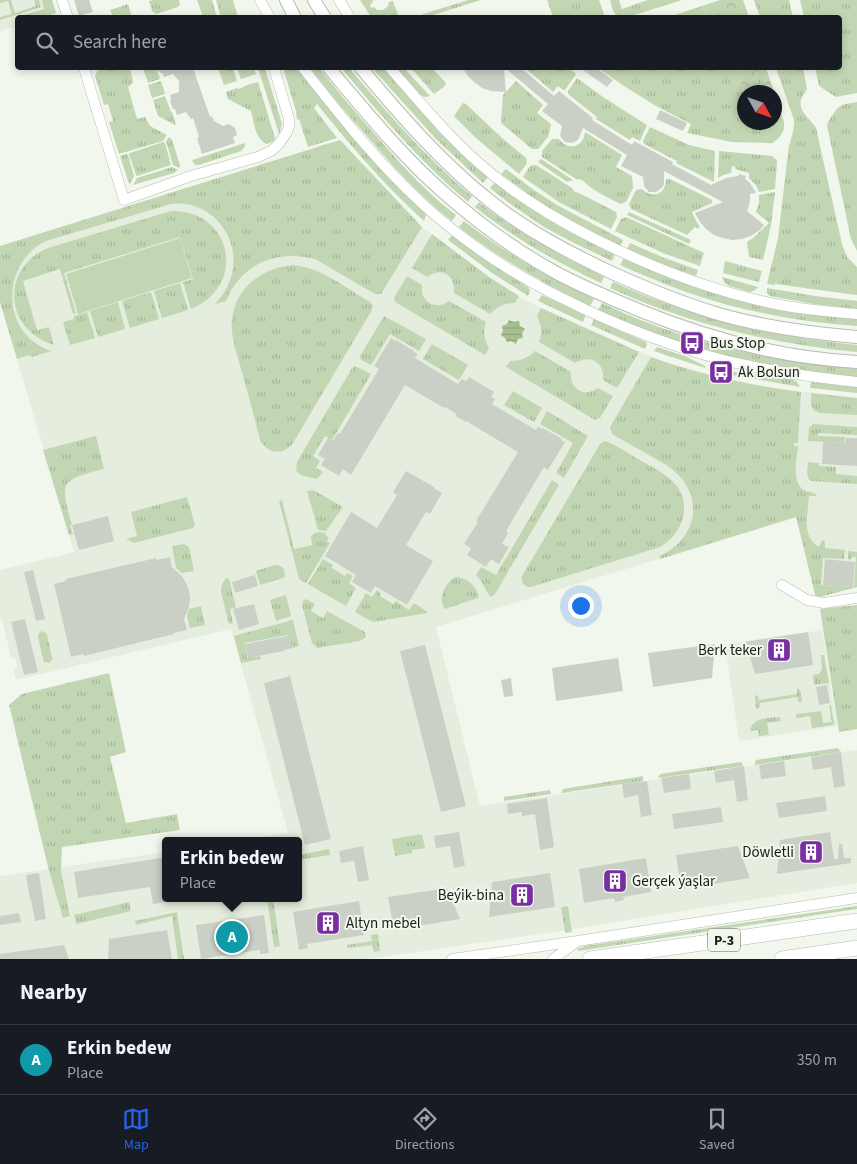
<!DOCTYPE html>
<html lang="en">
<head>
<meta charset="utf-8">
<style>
	body { margin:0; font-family:"Source Sans 3",sans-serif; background:#242831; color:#f1f3f6 }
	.compass { position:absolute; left:737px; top:85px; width:45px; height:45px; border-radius:50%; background:#171b24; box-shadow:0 2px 8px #0003; rotate:130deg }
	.you { position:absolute; left:580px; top:605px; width:18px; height:18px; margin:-12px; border:4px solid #fff; border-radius:50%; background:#1a73e8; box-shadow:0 0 0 8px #1a73e833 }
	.badge { display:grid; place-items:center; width:32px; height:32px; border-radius:50%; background:#2563eb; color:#fff; font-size:16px; font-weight:700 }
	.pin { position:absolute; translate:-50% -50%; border:2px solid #fff; box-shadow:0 1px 5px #0006 }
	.popup { position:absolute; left:162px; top:837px; width:140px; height:65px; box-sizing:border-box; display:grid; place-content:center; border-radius:5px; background:#171b24; filter:drop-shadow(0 1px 4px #0005); font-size:16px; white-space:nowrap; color:#9ea1a6 }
	.popup b { font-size:19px; color:#f1f3f6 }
	.popup::after { content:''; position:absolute; left:50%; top:100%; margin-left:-10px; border:10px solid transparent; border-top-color:#171b24 }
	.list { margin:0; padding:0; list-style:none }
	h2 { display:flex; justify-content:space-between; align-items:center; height:65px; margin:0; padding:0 20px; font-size:21px }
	h2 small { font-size:16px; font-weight:400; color:#9ea1a6 }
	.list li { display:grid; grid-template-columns:32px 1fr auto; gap:15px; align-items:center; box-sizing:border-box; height:70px; padding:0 20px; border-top:1px solid #363941 }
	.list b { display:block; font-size:19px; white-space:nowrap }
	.list p { margin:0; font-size:16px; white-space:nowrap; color:#9ea1a6 }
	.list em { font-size:16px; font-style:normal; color:#9ea1a6 }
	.icon { flex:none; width:28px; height:28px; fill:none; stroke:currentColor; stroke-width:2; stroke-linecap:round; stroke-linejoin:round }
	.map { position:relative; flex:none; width:857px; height:959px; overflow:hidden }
	.search { position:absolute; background:#171b24; box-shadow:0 2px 8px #0003; left:15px; right:15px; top:15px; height:55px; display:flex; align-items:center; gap:12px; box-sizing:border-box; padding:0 18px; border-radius:5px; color:#9ea1a6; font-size:19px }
	.sheet { height:135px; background:#171b24 }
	nav { display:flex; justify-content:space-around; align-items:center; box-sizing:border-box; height:70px; border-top:1px solid #363941; background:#171b24; font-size:14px; color:#9ea1a6 }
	nav a { display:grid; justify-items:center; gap:2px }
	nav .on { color:#2563eb }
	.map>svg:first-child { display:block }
	.built { fill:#e5eede }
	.grass { fill:url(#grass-tufts) }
	.forest { fill:url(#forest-crowns) }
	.green { fill:#c3d6b3 }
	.water { fill:url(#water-rules) }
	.building { fill:#cbd0c7 }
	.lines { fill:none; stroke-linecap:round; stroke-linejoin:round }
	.minor-casing { stroke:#b7bbb3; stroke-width:11 }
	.major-casing { stroke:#b7bbb3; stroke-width:14 }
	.highway-casing { stroke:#b7bbb3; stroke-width:16 }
	.minor { stroke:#fff; stroke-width:10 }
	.major { stroke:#fff; stroke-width:12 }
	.highway { stroke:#fff; stroke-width:15 }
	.labels { text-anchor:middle; stroke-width:4; stroke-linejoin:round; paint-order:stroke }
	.shield { fill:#f2f7ee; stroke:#5b5e58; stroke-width:1 }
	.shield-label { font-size:14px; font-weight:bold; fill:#1a1c18 }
	.poi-label { font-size:15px; fill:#1a1c18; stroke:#f2f7ee; text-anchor:start }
</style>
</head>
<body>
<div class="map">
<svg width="857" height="959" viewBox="0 0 857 959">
	<defs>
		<pattern id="grass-tufts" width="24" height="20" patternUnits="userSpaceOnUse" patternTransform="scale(1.25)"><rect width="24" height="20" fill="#c3d6b3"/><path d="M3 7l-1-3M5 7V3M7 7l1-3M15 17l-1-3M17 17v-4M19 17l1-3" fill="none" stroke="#a7b799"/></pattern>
		<pattern id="forest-crowns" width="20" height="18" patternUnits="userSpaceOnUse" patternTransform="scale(1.25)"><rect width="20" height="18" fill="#c3d6b3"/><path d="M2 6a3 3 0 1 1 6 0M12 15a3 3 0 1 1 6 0" fill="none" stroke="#a7b799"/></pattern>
		<pattern id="water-rules" width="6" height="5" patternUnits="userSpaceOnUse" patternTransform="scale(1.25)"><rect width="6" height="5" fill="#a6c08d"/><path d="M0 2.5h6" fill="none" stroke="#8ea479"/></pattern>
	</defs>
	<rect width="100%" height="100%" fill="#f2f7ee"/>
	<path class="built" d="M 0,0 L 52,0 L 57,14 L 44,17 L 18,18 L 17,26 L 0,31 Z
		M 340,140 L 419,225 L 490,277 L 520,297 L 535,305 L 640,352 L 660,360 L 719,377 L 766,387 L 857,398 L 857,587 L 816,598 L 796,517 L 436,627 L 480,806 L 857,750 L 857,883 L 560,931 L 370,959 L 0,959 L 0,876 L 166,852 L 166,898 L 298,898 L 298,841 L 240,841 L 288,833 L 231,629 L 16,680 L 13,669 L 17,668 L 15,658 L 11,658 L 2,619 L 0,619 L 0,570 L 74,552 L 0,302 L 0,246 Z
		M 822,630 L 837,726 L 739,741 L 725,644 Z"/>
	<path class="grass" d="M 0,0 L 11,0 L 15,13 L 36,6 L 34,0 L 39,0 L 41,7 L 0,20 L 0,17 L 12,14 L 8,1 L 0,3 Z
		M 42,0 L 52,0 L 56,13 L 43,17 L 18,17 L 44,9 Z
		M 154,0 L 179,0 L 180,5 L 178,7 L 156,14 L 152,11 L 149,1 Z
		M 197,0 L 212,0 L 217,17 L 203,17 Z
		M 216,0 L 233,0 L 238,17 L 221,17 Z
		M 468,0 L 481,0 L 427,17 L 414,17 Z
		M 547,0 L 599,0 L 605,17 L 553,17 Z
		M 610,0 L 619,0 L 622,9 L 648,0 L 682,0 L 628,17 C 614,18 613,12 610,0 Z
		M 720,0 L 731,0 L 705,11 L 704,17 L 666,18 Z
		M 754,0 L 767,0 L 771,17 L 760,17 Z
		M 767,0 L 789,0 L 793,17 L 771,17 Z
		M 800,0 L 857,0 L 857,93 L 836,97 L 819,86 L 815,68 L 840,68 L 840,18 L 804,17 Z
		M 128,4 L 132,17 L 113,17 L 110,10 Z
		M 107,68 L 130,68 L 133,82 L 132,84 L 128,87 L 137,119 L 145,117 L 150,126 L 167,135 L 163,141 L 119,154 L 109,122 L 113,121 L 108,104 L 104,105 L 95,76 L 97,71 Z
		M 143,68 L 156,68 L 160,79 L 148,83 Z
		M 218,68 L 233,68 L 237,81 L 224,85 Z
		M 237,68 L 254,68 L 256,74 L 241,79 Z
		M 258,68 L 265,68 L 282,124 L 279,134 Z
		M 283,68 L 297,68 L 348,131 L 424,212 L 426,215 L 424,221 C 385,186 350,145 317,104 L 314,108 L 337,138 L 308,147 L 299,119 L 297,120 L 296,111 Z
		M 310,68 L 319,68 C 337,90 355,112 374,133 C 399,162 425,192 456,215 L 452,221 C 420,196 393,167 367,136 C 347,114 328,91 310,68 Z
		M 341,68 L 349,68 C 388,113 426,158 472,196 L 468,202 C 420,162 381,115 341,68 Z
		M 372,68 L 383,68 L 441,134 L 488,177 L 483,183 L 436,139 Z
		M 396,68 L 404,68 L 430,96 L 425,97 L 420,95 Z
		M 411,68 L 432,68 L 446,83 L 445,86 L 434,94 Z
		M 525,68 L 569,68 L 576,74 L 565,90 L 563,90 L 558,86 L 553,92 Z
		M 598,68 L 736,68 L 744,93 L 744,122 L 774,122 L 775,105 L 779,108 L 784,122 L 784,129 L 779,138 L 772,143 L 732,142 L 687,133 L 691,124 L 656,106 L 624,86 Z
		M 761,68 L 765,77 L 767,92 L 760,92 L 755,72 Z
		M 776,68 L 803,68 L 807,89 C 805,92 802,96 801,100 C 798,112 811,119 816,128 L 842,244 L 847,257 L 857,267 L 857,295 L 819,290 L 776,284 L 777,277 L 775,285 L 767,284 L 778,238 L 789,145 L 790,143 L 791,142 L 790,142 C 793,134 794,128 794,120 Z
		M 577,78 L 603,97 L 647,125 L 640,141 L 632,137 L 630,140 L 596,119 L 597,117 L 568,94 L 568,91 Z
		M 161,81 L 165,94 L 152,98 L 148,85 Z
		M 516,81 L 543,105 L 537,113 L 551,124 L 548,137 L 538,149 L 532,149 L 501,123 L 503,95 Z
		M 258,82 L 275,138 L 274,141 L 267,144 C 255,140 254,122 251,111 L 228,99 L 226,92 L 237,88 L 238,89 L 244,87 L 244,86 Z
		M 165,96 L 171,112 L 172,112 L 176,124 L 175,125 L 158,116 L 153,100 Z
		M 857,102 L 857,251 L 851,239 L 827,125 C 829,120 831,117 834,113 C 840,103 847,104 857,102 Z
		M 463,103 L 466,104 L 501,137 L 526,158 L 527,163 L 519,174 L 476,138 L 454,116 Z
		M 650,127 L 689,145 L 715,151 L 714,182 L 676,163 L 677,161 L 644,144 L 643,141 Z
		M 585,132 L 622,155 L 616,167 L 632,176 L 633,188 L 626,202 L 620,204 C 607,197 592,190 582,180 L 576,179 L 542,157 L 542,151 L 552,139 L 559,139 C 568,151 583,148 585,132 Z
		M 169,137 L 172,140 L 180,165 L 179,168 L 173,165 L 166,141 Z
		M 340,140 L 422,227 L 381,294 L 375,294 L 315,259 C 277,249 242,263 226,301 L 215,304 C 222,296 228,288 231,277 C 243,239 211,198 171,204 L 46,241 C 0,263 0,335 52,351 L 31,357 L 30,355 L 17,359 L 0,302 L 0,246 Z
		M 163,142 L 165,143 L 171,165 L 137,176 L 136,175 L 129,154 L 130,153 Z
		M 245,143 L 245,146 L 241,151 L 199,165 L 195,165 L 192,160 Z
		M 719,151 L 772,156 L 777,160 L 777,163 L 775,189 L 759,192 L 756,185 L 749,178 L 749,173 L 735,169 L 735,166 L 732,167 L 731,173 L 723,175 L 718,178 Z
		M 126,154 L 128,155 L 134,176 L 130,184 L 128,181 L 120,156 Z
		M 541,159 L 573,180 L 567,182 L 538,162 Z
		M 536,165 L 572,188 L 575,192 L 579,193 L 616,212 L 617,217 L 611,229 L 559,202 L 523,177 L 530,166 Z
		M 172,167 L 178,170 L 174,173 L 133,185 L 137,178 Z
		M 506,169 L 531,188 L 557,205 L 623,240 L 620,246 L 567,219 L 540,203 L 501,174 Z
		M 666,179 L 670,179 L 712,200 L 712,203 L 692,212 L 695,219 L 700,227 L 698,229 L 695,227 L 687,235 L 631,209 L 629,204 L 636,190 L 642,189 C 653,200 666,194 666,179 Z
		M 495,182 C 532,212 572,235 615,254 L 612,261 L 576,244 L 544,227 L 509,203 L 490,188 Z
		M 775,192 L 771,225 L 763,260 L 749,257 L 747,242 L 753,238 L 769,223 L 756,212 L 759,203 L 759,195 Z
		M 479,202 C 518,233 560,256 604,277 L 601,283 C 556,262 514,238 475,207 Z
		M 171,211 C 232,209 248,286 191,309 L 183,282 L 193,279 L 180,237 L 64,273 L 76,313 L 73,314 L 60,269 L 23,281 L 37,330 L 49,327 L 54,345 C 4,330 0,268 48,248 Z
		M 629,212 L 691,240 L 689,244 L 627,215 Z
		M 626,217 L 704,253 L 700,266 L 663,253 L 615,231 L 621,219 Z
		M 464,221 C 504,252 547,277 594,299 L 590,306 C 544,284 500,259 459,227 Z
		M 432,234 L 489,277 L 519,296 L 515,303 C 505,303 498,306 490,314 L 454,293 C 456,275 441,266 427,277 L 412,268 Z
		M 453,234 L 496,267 L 528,287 L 530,290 L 528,296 L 492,273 L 448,240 Z
		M 630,243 L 662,257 L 698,270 L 696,276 L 659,263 L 627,249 Z
		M 624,258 L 659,274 L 703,289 L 857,319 L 857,326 C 814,323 770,316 728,305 C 691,295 656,281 620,265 Z
		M 725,261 L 762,271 L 759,282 L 723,273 Z
		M 293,265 C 322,268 346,288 370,302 L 373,306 L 372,310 L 293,443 C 283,456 268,454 260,440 C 254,416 248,393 241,369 C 237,353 230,336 232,319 C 236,287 262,268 293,265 Z
		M 407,276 L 422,285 C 420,302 435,311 449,301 L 486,322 C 483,332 484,339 489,348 L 485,355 L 395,302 L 394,298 Z
		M 722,277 L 758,287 L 755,290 L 750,292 L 729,286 L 724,282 Z
		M 613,282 C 690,317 772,337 857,345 L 857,352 C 772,344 688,324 610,288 Z
		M 180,283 L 188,310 L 162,318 L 154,291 Z
		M 767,288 L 815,296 L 857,301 L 857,309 L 814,304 L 770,296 L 767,293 Z
		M 151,292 L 159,319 L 130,328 L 122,301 Z
		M 542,295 L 586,315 L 583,322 L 538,301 Z
		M 118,302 L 125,329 L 98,337 L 90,311 Z
		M 602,303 C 682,342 769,360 857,369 L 857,377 C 837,375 817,372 797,369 C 751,362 707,352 664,337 C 644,330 626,322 607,314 L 598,310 Z
		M 541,308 L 639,352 L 617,388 L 603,380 C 605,362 590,354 575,363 L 539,342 C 543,332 541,325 537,316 Z
		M 87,312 L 95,338 L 70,345 L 63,322 L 74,319 L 74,316 Z
		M 384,316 L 426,339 L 419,351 L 390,334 L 371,365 L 361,360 L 360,356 Z
		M 594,319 L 646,342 L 647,345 L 645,349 L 591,325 Z
		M 432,344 L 468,365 L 459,380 L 423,359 Z
		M 657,347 L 685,356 L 705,366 L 705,368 L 654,351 Z
		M 535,351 L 571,372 C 569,389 584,398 598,388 L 613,396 L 600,418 L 595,420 L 506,367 L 510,361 C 520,361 528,358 535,351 Z
		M 651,357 C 699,375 750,385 801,392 L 798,443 L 794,443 L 794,446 L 798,446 C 797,459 791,482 804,490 C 808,492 812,492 816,494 L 816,496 L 809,496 C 808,515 801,536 819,547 L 822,540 L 825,541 L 825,548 L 845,550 L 844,559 L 823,558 L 821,585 L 854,587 L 856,557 L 852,557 L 851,560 L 848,559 L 848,551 L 857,552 L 857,587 L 816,598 L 796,517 L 660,559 L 659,556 C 690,543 705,508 682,479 C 678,474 673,470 668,466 L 612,434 L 610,427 Z
		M 355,366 L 371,374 L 332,440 L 325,436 L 313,456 L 320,461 L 316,468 L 323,472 L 317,479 L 301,475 L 296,471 L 297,462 L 352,368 Z
		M 733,372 L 765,375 L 792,379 L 797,382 L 800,387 L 733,375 Z
		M 811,382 L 857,387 L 857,393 L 810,388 Z
		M 513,391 L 542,408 L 534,422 L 504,405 Z
		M 811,393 L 857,398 L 857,415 L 819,413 L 819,412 L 815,411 L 811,405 Z
		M 547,411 L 588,436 L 564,478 L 556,473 L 573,443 L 540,424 Z
		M 813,424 L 857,427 L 857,435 L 818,433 L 818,436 L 845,437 L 844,443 L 808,441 L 809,428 Z
		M 96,436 L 104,469 C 61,480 59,481 72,525 L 70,525 L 73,534 L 69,535 L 43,450 Z
		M 605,441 C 615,444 626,452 636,458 C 647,464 659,470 669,478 C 694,498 686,532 660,547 L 531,587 C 524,587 521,583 522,576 L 600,444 Z
		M 808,462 L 819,463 L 819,466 L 836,467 L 836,474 L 857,476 L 857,484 L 811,481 C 805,477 808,469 808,462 Z
		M 552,480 L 559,485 L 495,594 L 491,597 C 485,591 484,583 476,575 L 481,567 L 496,575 Z
		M 313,490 L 343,507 L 326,531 L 318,530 L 307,491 Z
		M 187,497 L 195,525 L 193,528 L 134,543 L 126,539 L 137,536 L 131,512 Z
		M 282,500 L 294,549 L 312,545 L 311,537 C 315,531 319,532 326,533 L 325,535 L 329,538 L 327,541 L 330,543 L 306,583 L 299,579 L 279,501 Z
		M 184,544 L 189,547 L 194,571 L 182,573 L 176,568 L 172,546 Z
		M 323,559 L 333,565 L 332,568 L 345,576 L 347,573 L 353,576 L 349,583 L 356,588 L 346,606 L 308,584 Z
		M 275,565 L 279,565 L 284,569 L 285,576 L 283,578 L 260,585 L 256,571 Z
		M 455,577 C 467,577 475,585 479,596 L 478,598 L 445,609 C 437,599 445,583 455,577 Z
		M 226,578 L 229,579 L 236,607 L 230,609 L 233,623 L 229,624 L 221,592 L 222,584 Z
		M 377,590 L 381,593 L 380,596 L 393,604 L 396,601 L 409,610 L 414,603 L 428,612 L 427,613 L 374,622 L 369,620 L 355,612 L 366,593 L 372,597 Z
		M 286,595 L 291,616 L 276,621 L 270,600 Z
		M 306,599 L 315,604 L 311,611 L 323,618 L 327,611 L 365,632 L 366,637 L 360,641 L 317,648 L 312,643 L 302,605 L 303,601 Z
		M 857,605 L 857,729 L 839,732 L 820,609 Z
		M 201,606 L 205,625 L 190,628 L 187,616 L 189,609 Z
		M 293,620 L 299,646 L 292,648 L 290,638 L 288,638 L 288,635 L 245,643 L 247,658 L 260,656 L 261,659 L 241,663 L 234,636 Z
		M 41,631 L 46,633 L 47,635 L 52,657 L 52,660 L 49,663 L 44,662 L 43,659 L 38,637 L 38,635 Z
		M 821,655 L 824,655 L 829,683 L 814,685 L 813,675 L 819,674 L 822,669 Z
		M 109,673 L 126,752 L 110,757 L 126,823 L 177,814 L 180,830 L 62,847 L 61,871 L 70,916 L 63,918 L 49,871 L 11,713 L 9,705 L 22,694 Z
		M 798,688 L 800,690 L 802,701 L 800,703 L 798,701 L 797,697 L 760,703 L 759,708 L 758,709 L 756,708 L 755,697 L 756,695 L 758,696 L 759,700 L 797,694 L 797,689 Z
		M 829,705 L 831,705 L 834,725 L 812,728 L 810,716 L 796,718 L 796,714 L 821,711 L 823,723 L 832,722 Z
		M 780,717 L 781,721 L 767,723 L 769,735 L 759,736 L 758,730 L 750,731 C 752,717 769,718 780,717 Z
		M 838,748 L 841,752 L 754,765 L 756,760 Z
		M 741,762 L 743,766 L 658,778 L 660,774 Z
		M 643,776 L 643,781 L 561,793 L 563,789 Z
		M 550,790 L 551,794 L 504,801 L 504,797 Z
		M 422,834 L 425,848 L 412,850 L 412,853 L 395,856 L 392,839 Z
		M 329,849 L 330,855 L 298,860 L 298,855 Z
		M 267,898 L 273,898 L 280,946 L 274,947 Z
		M 129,902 L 131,911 L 76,924 L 74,915 Z
		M 568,906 L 572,932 L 565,933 L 561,907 Z
		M 857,906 L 857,909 L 578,951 L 577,949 L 585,946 Z
		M 177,912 L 184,959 L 178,959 L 172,916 L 136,925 L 135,921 Z
		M 378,934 L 380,951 L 374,952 L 372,945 L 348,948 L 347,945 L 372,941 L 371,935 Z"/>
	<path class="forest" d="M 360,0 L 373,0 L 372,3 L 370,5 L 371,8 L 374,7 L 377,10 L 383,10 L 388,6 L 389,2 L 393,1 L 399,17 L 371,17 Z
		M 731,0 L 743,0 L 749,17 L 704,17 L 705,11 L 718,4 Z
		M 736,68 L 766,68 L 774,92 L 767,92 L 765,77 L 761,69 L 755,72 L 760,92 L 744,93 Z"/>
	<path class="green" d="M 180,238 L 192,278 L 78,314 L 66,274 Z"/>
	<path class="water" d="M 509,320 L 514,322 L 519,321 L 520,326 L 525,329 L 522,333 L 523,338 L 518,339 L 516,344 L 511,341 L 507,342 L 505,338 L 501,335 L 503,331 L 502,326 L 507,324 Z"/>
	<path class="building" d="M 74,0 L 89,0 L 93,12 L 79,16 Z
		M 153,68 L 193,68 L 210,117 L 212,116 L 214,121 L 223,126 L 229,124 L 235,128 L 237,135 L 233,137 L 235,143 L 202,154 L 197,138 L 199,137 L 193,118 L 191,119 L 186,112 L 177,115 L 175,109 L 173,109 L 170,101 L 171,98 L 170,95 L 179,92 L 179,81 L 173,74 L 164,77 L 163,74 Z
		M 463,68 L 504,68 L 506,92 L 491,91 L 482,88 L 474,82 L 467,75 Z
		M 505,68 L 521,68 L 554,96 L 559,91 L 593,118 L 592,120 L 632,145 L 634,141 L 673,162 L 672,164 L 711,185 L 726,178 L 738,176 L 739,174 L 746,176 L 745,179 L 750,183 L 756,193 L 750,194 L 750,202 L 747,211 L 764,225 L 760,230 L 751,236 L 742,239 L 732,240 L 723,238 L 714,235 L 706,229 L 700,222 L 695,213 L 723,202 L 664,171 L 664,184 L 662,188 L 656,192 L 649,192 L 644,186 L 643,177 L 621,166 L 627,155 L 583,128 L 578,140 L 572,143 L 565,142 L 560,136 L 562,126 L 542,111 L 548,104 Z
		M 580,68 L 596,68 L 613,80 L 607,87 Z
		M 660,110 L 687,123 L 683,131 L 656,119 Z
		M 391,338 L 395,341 L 396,340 L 414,351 L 414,352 L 418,354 L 415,358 L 458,384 L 462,379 L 466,381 L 469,377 L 494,392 L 491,397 L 495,399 L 492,404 L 536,430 L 538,426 L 542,429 L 543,428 L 562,439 L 561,440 L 565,442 L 548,470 L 544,467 L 506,531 L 508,533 L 502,544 L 509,547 L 499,564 L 491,559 L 486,567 L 467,555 L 471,548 L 464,544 L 478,522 L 476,521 L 518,452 L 466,421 L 466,422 L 455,416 L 457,414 L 445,407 L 444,408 L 405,385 L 351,475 L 343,469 L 339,476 L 321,465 L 325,459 L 318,455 L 328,438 L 333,441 L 338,433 L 340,434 L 379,369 L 374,366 Z
		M 846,438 L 857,438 L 857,466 L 822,464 L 823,442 L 845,443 Z
		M 406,471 L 434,487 L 434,488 L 442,493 L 430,514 L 426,512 L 406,545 L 433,561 L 407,605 L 375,586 L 371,593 L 352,582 L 356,575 L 325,556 L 351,512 L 377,528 L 397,495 L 393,492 Z
		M 108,516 L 114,541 L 79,550 L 72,525 Z
		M 170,557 L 172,567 L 182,576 L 186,583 L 189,591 L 190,599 L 189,607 L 184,619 L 187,630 L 174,633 L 174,634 L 84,656 L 83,654 L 71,657 L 54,584 L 66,581 L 66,579 L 156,558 L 157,560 Z
		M 825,559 L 855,562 L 853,587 L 823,585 Z
		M 33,570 L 45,619 L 36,621 L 24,572 Z
		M 255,575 L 258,586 L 235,593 L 232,582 Z
		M 254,604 L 259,624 L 239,630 L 233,609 Z
		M 25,619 L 38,672 L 24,675 L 11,622 Z
		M 808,632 L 813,665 L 755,674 L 750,657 L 744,642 Z
		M 288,636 L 288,638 L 290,638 L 292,648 L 284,650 L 284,651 L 248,658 L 245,644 Z
		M 715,644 L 712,678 L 653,687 L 648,653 Z
		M 425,645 L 466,806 L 441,812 L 400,651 Z
		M 618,658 L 623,691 L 556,701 L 552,668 Z
		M 290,676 L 331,839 L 305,845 L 264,683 Z
		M 511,678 L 513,696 L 504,697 L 501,680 Z
		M 827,685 L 830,703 L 819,705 L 816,687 Z
		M 841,752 L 845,786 L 834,788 L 831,767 L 813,770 L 811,757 Z
		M 784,761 L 786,776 L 761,779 L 759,765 Z
		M 744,766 L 748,800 L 737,802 L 734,780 L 716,783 L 714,771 Z
		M 689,774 L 691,789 L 664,793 L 661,778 Z
		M 647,781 L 652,815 L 641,817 L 638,795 L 624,798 L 622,784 Z
		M 825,796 L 827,811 L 779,818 L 776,803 Z
		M 547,798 L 554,847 L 540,850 L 535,814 L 522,816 L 522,812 L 508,814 L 507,804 Z
		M 721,807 L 723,822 L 674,829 L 672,814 Z
		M 459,832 L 465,866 L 454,868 L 450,846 L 436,848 L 434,836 Z
		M 830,832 L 834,859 L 838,859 L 839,844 L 842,844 L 844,858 L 851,858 L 851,863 L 777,874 L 780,840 Z
		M 363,846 L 369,880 L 358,882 L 354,861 L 341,863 L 339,851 Z
		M 738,846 L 750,878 L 681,889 L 676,855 Z
		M 166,857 L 166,902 L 153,904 L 150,887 L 78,898 L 74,872 Z
		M 646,858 L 651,892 L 623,897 L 624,900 L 615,902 L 614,898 L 584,903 L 579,869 Z
		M 39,873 L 46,919 L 35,921 L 31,899 L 30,899 L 26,875 Z
		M 550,873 L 555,907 L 489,917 L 492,882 Z
		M 447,888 L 460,919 L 394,930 L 388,897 Z
		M 359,901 L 364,935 L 307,944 L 308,948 L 299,950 L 293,912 Z
		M 19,913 L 21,922 L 0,925 L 0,916 Z
		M 264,915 L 269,953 L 260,954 L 260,950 L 201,959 L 196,925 Z
		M 167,930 L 172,959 L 108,959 L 109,939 Z
		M 64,945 L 69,959 L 0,959 L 0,954 Z"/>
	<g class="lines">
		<defs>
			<path id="minor" d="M 62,0 L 68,18
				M 260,0 L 270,18
				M 339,0 L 350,18
				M 84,68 L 124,200 L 191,176 L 258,157 L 271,151 L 278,145 L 287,132 L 289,126 L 289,119 L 274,68
				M 303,68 C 336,110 370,153 409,191 C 444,226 493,262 537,285 C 552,294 569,301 584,309 C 636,333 689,353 745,365 C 782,373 819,378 857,382
				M 390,68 C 419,101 447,135 480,164 C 515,195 555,219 597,240 C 657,270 720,294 786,306 C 809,310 833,312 857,314
				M 782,585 L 807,600 L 824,603 L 857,598
				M 452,959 L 578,941 L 857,898
				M 553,959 L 575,943"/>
			<path id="major" d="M 286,0 L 295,18
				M 314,0 L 325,18
				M 329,68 C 367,113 405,160 450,198 C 482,226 517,251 555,272 C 582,287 612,299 641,311 C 710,339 782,358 857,362
				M 361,68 C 400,115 441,162 490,201 C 526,230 568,252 610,272 C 643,287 677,301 712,312 C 757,326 810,333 857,337"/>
			<path id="highway" d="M 590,959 L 857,921
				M 782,959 L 857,948"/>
		</defs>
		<use href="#minor" class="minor-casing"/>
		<use href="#major" class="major-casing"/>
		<use href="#highway" class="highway-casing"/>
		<use href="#minor" class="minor"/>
		<use href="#major" class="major"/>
		<use href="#highway" class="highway"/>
	</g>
	<defs>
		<symbol id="bus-square" viewBox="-11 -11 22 22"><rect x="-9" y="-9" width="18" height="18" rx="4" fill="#772fa1" stroke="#f2f7ee"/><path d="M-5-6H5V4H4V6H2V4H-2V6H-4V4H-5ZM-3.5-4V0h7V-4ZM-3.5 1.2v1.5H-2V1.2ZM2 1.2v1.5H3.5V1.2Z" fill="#fff"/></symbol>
		<symbol id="building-square" viewBox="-11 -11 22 22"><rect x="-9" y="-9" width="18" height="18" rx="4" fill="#772fa1" stroke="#f2f7ee"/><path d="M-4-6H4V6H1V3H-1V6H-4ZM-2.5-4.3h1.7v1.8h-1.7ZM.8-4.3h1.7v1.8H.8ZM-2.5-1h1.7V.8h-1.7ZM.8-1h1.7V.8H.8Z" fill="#fff"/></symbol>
	</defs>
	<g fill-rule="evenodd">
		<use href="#bus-square" x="678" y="329" width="28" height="28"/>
		<use href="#bus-square" x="707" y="358" width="28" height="28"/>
		<use href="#building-square" x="765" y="636" width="28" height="28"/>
		<use href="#building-square" x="797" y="838" width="28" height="28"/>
		<use href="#building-square" x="601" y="867" width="28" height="28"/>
		<use href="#building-square" x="508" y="881" width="28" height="28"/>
		<use href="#building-square" x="314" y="909" width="28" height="28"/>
	</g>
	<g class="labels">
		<rect class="shield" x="708" y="928.5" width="32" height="23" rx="4"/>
		<g class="shield-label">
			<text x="724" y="945">P-3</text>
		</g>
		<g class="poi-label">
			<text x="710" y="348">Bus Stop</text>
			<text x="738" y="377">Ak Bolsun</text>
			<text x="762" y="655" text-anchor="end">Berk teker</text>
			<text x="794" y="857" text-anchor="end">Döwletli</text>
			<text x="632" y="886">Gerçek ýaşlar</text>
			<text x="504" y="900" text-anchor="end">Beýik-bina</text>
			<text x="346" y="928">Altyn mebel</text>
		</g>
	</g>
</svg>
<svg class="compass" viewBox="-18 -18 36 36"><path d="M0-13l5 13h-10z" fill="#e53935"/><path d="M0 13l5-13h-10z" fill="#9ea1a6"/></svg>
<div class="you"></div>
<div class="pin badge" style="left:232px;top:937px;background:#0f9aa8">A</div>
<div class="popup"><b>Erkin bedew</b>Place</div>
<div class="search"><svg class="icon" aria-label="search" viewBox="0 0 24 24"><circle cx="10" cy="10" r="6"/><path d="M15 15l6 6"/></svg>Search here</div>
</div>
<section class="sheet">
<h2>Nearby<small></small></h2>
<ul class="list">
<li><span class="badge" style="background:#0f9aa8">A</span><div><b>Erkin bedew</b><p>Place</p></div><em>350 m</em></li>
</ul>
</section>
<nav>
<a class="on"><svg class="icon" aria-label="map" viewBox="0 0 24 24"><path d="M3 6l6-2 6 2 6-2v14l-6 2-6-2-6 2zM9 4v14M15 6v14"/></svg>Map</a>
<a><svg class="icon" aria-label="directions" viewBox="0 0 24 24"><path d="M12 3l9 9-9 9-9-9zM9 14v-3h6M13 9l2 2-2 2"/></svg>Directions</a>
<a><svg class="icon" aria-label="saved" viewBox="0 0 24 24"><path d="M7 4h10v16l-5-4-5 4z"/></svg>Saved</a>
</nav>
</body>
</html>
